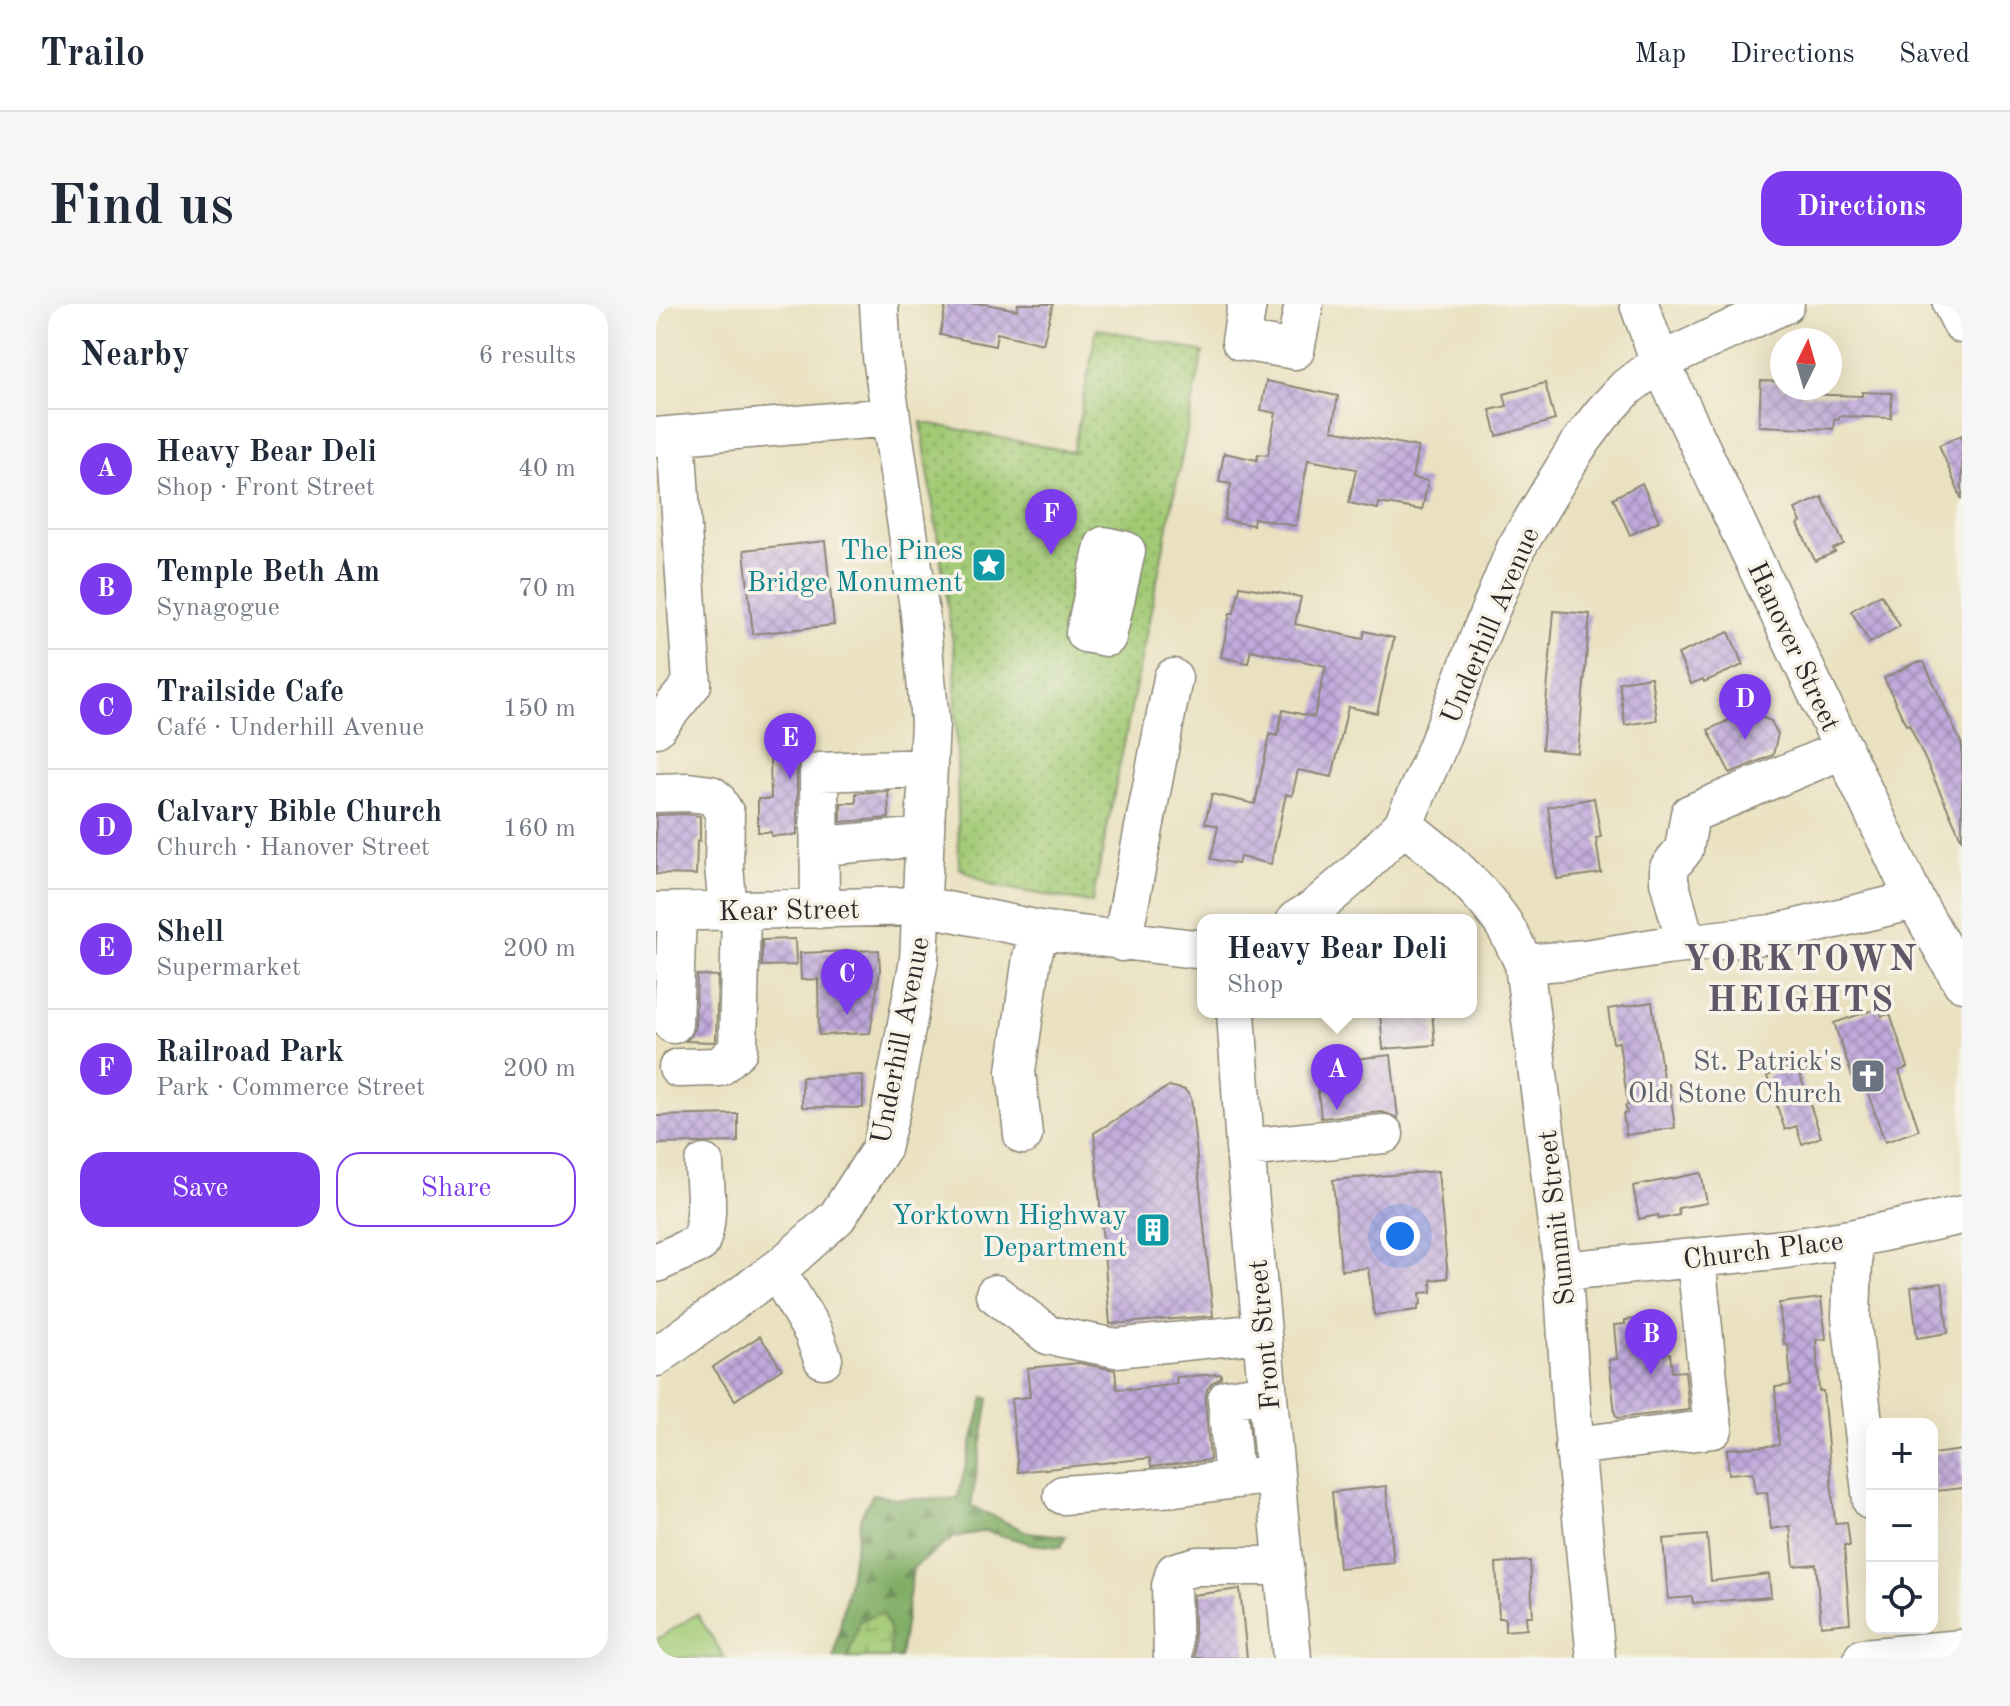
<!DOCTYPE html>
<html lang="en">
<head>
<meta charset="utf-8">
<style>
	body { margin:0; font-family:"Old Standard TT",serif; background:#f6f6f7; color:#1f2937 }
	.controls { position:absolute; right:24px; bottom:24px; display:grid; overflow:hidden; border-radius:16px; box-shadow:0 8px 32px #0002 }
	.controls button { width:72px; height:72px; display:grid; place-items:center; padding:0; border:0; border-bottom:2px solid #e0e1e3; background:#fff; color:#1f2937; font:40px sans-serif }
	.compass { position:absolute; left:1114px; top:24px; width:72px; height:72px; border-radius:50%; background:#fff; box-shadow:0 8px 32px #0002; rotate:5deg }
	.you { position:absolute; left:744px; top:932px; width:28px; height:28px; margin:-20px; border:6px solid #fff; border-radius:50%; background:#1a73e8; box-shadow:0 0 0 12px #1a73e833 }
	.badge { display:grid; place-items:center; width:52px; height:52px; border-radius:50%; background:#7c3aed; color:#fff; font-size:26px; font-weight:700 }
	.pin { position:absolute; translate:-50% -66px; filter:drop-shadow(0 2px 4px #0008) }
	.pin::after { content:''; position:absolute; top:42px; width:28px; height:24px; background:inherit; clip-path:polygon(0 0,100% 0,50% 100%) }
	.popup { position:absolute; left:541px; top:610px; width:280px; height:104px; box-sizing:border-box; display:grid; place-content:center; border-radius:16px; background:#fff; filter:drop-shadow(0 2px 6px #0005); font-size:26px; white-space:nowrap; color:#747a83 }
	.popup b { font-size:30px; color:#1f2937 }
	.popup::after { content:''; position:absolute; left:50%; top:100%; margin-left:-16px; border:16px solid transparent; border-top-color:#fff }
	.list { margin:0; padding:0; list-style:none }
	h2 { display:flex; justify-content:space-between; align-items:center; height:104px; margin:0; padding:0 32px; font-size:34px }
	h2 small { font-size:26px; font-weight:400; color:#747a83 }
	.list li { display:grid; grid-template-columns:52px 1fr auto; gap:24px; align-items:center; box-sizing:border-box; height:120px; padding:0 32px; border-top:2px solid #e0e1e3 }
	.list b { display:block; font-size:30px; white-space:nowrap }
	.list p { margin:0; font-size:26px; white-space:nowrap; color:#747a83 }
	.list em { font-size:26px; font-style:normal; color:#747a83 }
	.actions { display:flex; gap:16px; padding:24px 32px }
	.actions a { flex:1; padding:18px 0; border:2px solid #7c3aed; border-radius:24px; text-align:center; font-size:28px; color:#7c3aed }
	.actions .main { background:#7c3aed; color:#fff }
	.icon { flex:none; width:44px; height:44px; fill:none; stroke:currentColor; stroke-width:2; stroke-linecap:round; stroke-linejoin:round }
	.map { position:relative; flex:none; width:1306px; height:1354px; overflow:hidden; border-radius:24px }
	header { display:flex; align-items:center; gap:48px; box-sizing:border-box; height:112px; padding:0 40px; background:#fff; border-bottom:2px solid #e0e1e3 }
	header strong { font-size:38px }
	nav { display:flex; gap:44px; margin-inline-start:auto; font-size:28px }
	.intro { display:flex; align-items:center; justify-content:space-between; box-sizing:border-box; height:192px; padding:0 48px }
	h1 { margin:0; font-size:56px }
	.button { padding:20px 36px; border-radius:24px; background:#7c3aed; color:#fff; font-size:28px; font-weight:700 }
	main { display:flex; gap:48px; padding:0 48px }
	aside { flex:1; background:#fff; border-radius:24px; box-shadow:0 8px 32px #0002 }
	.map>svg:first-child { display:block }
	.grass { fill:#a2ca75; stroke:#667a50; stroke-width:2 }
	.forest { fill:url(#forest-firs); stroke:#566c48; stroke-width:2 }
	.wetland { fill:url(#wetland-marsh); stroke:#667a50; stroke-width:2 }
	.park { fill:url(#park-dots); stroke:#667a50; stroke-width:2 }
	.building { fill:url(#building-cross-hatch) }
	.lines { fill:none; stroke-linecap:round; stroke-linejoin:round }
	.minor-casing { stroke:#8a8676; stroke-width:41 }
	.minor { stroke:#fff; stroke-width:38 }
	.labels { text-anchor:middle; stroke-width:7; stroke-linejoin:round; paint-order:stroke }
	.culture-label { font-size:28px; fill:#0d838f; stroke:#f7f3e8; text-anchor:end }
	.street-label { font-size:28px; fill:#2b2b2b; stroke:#f7f3e8 }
	.worship-label { font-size:28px; fill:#5b616d; stroke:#f7f3e8; text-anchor:end }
	.district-label { font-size:36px; font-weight:bold; letter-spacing:2px; fill:#605769; stroke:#f7f3e8 }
</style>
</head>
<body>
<header>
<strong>Trailo</strong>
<nav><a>Map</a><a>Directions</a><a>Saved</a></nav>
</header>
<div class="intro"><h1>Find us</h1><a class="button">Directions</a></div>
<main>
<aside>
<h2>Nearby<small>6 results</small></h2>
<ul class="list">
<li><span class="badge">A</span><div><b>Heavy Bear Deli</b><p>Shop · Front Street</p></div><em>40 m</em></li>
<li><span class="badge">B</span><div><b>Temple Beth Am</b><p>Synagogue</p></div><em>70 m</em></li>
<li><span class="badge">C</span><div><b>Trailside Cafe</b><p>Café · Underhill Avenue</p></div><em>150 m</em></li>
<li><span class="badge">D</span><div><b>Calvary Bible Church</b><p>Church · Hanover Street</p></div><em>160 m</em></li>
<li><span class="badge">E</span><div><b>Shell</b><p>Supermarket</p></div><em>200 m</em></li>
<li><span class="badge">F</span><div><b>Railroad Park</b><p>Park · Commerce Street</p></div><em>200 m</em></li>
</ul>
<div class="actions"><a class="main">Save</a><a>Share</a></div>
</aside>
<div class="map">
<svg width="1306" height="1354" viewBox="0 0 1306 1354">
	<defs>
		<pattern id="forest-firs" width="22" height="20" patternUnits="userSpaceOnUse" patternTransform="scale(2)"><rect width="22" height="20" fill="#81ae66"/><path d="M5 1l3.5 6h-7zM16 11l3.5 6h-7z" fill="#6a8e54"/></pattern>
		<pattern id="wetland-marsh" width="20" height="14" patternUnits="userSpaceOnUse" patternTransform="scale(2)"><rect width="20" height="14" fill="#a2ca75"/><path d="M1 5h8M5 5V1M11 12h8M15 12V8" fill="none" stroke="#84a460"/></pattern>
		<pattern id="park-dots" width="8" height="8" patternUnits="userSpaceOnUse" patternTransform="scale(2)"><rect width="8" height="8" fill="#a2ca75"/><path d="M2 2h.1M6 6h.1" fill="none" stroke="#84a460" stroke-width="1.8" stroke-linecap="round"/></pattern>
		<pattern id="building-cross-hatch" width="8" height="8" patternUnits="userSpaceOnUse" patternTransform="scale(2)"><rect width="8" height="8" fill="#c1a9dd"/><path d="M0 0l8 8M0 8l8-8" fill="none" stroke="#9d8ab3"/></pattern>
	</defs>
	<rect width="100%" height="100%" fill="#f7f3e8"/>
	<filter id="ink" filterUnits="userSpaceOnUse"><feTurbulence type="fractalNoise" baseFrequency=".0125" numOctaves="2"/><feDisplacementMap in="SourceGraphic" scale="16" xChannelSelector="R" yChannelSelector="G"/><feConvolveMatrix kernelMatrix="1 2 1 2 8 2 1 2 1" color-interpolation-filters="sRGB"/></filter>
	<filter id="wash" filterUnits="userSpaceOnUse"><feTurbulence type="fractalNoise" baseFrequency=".006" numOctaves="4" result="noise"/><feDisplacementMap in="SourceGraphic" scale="32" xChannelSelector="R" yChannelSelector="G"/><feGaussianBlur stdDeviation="1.8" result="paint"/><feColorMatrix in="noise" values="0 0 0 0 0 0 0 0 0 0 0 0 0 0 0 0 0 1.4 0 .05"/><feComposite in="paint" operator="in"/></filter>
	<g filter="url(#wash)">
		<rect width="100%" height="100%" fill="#eae1c0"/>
		<path class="grass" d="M 41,1310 L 69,1354 L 0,1354 L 0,1336 Z"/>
		<path class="forest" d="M 328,1093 L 333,1095 L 315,1202 L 371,1228 L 410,1232 L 405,1243 L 376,1240 L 330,1227 L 298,1233 L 257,1264 L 244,1354 L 178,1354 L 205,1212 L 217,1190 L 241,1195 L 301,1195 Z"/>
		<path class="wetland" d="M 226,1308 L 233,1325 L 235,1354 L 192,1354 L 204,1317 Z"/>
		<path class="park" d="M 441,24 L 547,48 L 436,599 L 337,582 L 303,564 L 299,354 L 265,118 L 417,148 Z"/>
		<g id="blocks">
			<path class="building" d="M 290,0 L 330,0 L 361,6 L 362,0 L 397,0 L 387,40 L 341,29 L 339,42 L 284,31 Z
				M 610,77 L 682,92 L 676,126 L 762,143 L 756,174 L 772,177 L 766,206 L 723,199 L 722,205 L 693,199 L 700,165 L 652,156 L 640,222 L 598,214 L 597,221 L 568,216 L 575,180 L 563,178 L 568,149 L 601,156 L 602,150 L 612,151 L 620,109 L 605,106 Z
				M 1105,77 L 1126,78 L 1126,84 L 1145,84 L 1145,90 L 1206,92 L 1206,88 L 1236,89 L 1235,114 L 1183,112 L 1183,115 L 1178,115 L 1177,125 L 1103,122 Z
				M 889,79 L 899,116 L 841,132 L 834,106 L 851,102 L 848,90 Z
				M 1306,131 L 1306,196 L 1283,141 Z
				M 986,179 L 1003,217 L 974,231 L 957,194 Z
				M 1166,193 L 1188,240 L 1177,245 L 1179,248 L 1159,257 L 1142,220 L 1145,218 L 1139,205 Z
				M 169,237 L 178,321 L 97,330 L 88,246 Z
				M 584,282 L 645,293 L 639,320 L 707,335 L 709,327 L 738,334 L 721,409 L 692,403 L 676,473 L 642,466 L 636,492 L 630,490 L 615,560 L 584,553 L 582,560 L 555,555 L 562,522 L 549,519 L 556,490 L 599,500 L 614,430 L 621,432 L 627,406 L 658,413 L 670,362 L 595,346 L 592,359 L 565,353 L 574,309 L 578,309 Z
				M 1225,290 L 1244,322 L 1214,339 L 1195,307 Z
				M 898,307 L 934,310 L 922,449 L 886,445 Z
				M 1073,328 L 1087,361 L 1048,378 L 1047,375 L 1035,380 L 1022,350 Z
				M 1261,358 L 1268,358 L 1306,441 L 1306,536 L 1253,420 L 1250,421 L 1228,374 Z
				M 995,373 L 1001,416 L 969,421 L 963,378 Z
				M 1092,407 L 1115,417 L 1122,430 L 1117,451 L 1074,469 L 1052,426 Z
				M 147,454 L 141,468 L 141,531 L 115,532 L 115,528 L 102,528 L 102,495 L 115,495 L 114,455 Z
				M 232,487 L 233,514 L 185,518 L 185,499 L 200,499 L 200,489 Z
				M 938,494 L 945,533 L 940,534 L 945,569 L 901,575 L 892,503 Z
				M 31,510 L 44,512 L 44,537 L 41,537 L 40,571 L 0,570 L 0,511 Z
				M 139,635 L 140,661 L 106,662 L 106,636 Z
				M 223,646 L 224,666 L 214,729 L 163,731 L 162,675 L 145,676 L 144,649 Z
				M 41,671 L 62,672 L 60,736 L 58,738 L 30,737 L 36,731 L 39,722 Z
				M 996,698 L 1008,780 L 1013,780 L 1019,824 L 970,831 L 967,810 L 971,809 L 969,802 L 972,801 L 963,738 L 957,739 L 952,705 Z
				M 1223,704 L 1226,712 L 1234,710 L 1252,763 L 1243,767 L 1263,826 L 1229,838 L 1207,775 L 1198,778 L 1178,719 Z
				M 724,708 L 776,708 L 779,741 L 727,745 Z
				M 735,751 L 742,814 L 726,808 L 665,814 L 659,759 Z
				M 1133,764 L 1135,771 L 1143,768 L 1165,833 L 1146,840 L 1140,822 L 1129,826 L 1111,772 Z
				M 207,771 L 207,804 L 146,803 L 146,773 Z
				M 513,782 L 529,786 L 535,794 L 557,1012 L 454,1020 L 438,829 Z
				M 82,810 L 82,838 L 0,840 L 0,812 Z
				M 782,867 L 792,974 L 775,976 L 776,988 L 764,989 L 765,1000 L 762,1001 L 762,1006 L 718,1011 L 712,964 L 685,966 L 677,876 Z
				M 1045,869 L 1051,899 L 1022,904 L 1023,911 L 1003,915 L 1002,911 L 983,915 L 977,882 Z
				M 1286,979 L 1292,1029 L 1261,1034 L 1255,983 Z
				M 1165,994 L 1170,1035 L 1160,1036 L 1163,1087 L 1167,1087 L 1179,1219 L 1191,1218 L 1194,1242 L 1188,1242 L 1194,1319 L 1165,1322 L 1160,1260 L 1138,1262 L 1134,1222 L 1115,1225 L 1111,1188 L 1100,1189 L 1097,1168 L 1073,1170 L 1071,1145 L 1123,1141 L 1119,1083 L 1135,1081 L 1132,1040 L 1128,1040 L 1123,999 Z
				M 997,1013 L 1001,1050 L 1014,1049 L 1016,1068 L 1029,1067 L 1033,1106 L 962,1114 L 959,1110 L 953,1056 L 961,1055 L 958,1021 L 969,1020 L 969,1016 Z
				M 104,1032 L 126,1065 L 79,1096 L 57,1063 Z
				M 423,1059 L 459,1066 L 461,1085 L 474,1084 L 474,1086 L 521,1080 L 520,1073 L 565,1070 L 565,1074 L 557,1078 L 551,1085 L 549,1096 L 554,1156 L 495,1163 L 494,1154 L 362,1168 L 355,1095 L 374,1093 L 371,1064 Z
				M 1306,1146 L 1306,1184 L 1280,1187 L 1276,1150 Z
				M 730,1182 L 738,1259 L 683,1264 L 676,1188 Z
				M 1051,1231 L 1055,1277 L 1113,1270 L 1115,1293 L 1037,1299 L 1036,1293 L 1012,1295 L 1007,1235 Z
				M 874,1257 L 877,1312 L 870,1312 L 871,1325 L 849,1327 L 849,1314 L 843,1314 L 840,1259 Z
				M 584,1285 L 591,1354 L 539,1354 L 537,1291 Z"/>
		</g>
	</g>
	<g filter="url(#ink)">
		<use href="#blocks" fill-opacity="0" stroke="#8a8676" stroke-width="2"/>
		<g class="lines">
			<defs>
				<path id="minor" d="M 591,0 L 585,37 L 639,46 L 648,0
					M 983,0 L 1004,58 L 1259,596 L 1306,678
					M 1296,0 L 1306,20
					M 0,133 L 235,113
					M 448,242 L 470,247 L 451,333 L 429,329 Z
					M 0,424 L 36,380 L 20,132
					M 0,489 L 32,488 L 55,491 L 60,495 L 69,510 L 68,562 L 72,607
					M 747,521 C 783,548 818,578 845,616 C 854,629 861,645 868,660 L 907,967 L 915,1102 L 940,1354
					M 166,542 L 268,533
					M 164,605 L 163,468 L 272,464
					M 0,608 L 267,602 L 384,626 L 547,646
					M 640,616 L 658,605 L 699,570 L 747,521 L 780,446 L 824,331 L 860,244 L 921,143 L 946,110 L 971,83 L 1004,58 L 1129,0
					M 466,638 L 517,374
					M 1030,640 L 1013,577 L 1013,564 L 1028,545 L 1034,510 L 1188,445
					M 868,660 L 929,655 L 1010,642 L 1116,630 L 1259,596
					M 580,708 L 589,844 L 636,1354
					M 17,720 L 21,608
					M 22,764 L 63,763 L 82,746 L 85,606
					M 367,831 L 360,767 L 376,653 L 384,626
					M 589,844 L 728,830
					M 1194,935 L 1197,957 L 1195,1013 L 1216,1197
					M 0,959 L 44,939 C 54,915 49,886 48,860
					M 121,967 L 157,1028 L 167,1055
					M 907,967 L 1129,945 L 1194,935 L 1306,911
					M 339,990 L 392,1031 L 460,1044 L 606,1029
					M 0,1053 L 126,962 L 181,913 L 225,845 L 235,805 L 263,656 L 274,418 L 264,310 L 226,53 L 223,0
					M 918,1142 L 1057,1125 L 1040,954
					M 578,1175 L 571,1095 L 612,1089
					M 407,1191 L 519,1183 L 619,1170
					M 517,1354 L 515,1282 L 519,1268 L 541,1262 L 628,1262
					M 1207,1354 L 1306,1345"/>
			</defs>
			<use href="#minor" class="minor-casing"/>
			<use href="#minor" class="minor"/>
		</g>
	</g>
	<defs>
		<symbol id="sight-square" viewBox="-11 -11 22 22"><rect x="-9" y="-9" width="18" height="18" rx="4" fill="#0f9aa8" stroke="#f7f3e8"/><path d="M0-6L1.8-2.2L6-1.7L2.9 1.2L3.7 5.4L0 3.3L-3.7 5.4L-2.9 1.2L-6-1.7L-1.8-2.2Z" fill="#fff"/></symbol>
		<symbol id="church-square" viewBox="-11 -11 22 22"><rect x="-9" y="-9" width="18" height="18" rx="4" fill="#6b7280" stroke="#f7f3e8"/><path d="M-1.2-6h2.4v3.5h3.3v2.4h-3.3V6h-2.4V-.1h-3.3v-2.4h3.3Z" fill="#fff"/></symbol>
		<symbol id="building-square" viewBox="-11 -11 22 22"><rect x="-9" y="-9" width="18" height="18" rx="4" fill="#0f9aa8" stroke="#f7f3e8"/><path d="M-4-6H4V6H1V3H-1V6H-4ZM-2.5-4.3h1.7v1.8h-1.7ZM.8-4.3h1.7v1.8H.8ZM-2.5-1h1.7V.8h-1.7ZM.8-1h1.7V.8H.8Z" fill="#fff"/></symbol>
	</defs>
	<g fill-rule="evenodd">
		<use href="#sight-square" x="313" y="241" width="40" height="40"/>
		<use href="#church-square" x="1192" y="752" width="40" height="40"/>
		<use href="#building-square" x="477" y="906" width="40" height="40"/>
	</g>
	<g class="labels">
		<g class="culture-label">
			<text x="307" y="255">The Pines<tspan x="307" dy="32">Bridge Monument</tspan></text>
			<text x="471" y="920">Yorktown Highway<tspan x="471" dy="32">Department</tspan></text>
		</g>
		<g class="street-label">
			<text transform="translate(833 321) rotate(-67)" y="10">Underhill Avenue</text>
			<text transform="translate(1139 342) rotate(65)" y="10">Hanover Street</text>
			<text transform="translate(133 605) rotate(-1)" y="10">Kear Street</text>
			<text transform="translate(243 736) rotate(-79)" y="10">Underhill Avenue</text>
			<text transform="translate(899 914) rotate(-96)" y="10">Summit Street</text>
			<text transform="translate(1107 945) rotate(-7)" y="10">Church Place</text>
			<text transform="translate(607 1031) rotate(-95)" y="10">Front Street</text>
		</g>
		<g class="worship-label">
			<text x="1186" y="766">St. Patrick's<tspan x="1186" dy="32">Old Stone Church</tspan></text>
		</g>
		<g class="district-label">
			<text x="1145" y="666">YORKTOWN<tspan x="1145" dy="41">HEIGHTS</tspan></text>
		</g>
	</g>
</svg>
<div class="controls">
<button>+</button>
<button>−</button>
<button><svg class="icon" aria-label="locate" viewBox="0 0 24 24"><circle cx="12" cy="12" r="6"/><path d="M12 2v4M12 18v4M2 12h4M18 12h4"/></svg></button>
</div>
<svg class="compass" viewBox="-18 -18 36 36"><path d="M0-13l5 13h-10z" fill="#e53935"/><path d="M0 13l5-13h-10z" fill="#747a83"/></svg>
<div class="you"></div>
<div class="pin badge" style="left:681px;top:806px">A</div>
<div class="popup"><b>Heavy Bear Deli</b>Shop</div>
<div class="pin badge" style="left:995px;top:1071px">B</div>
<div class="pin badge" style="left:191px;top:711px">C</div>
<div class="pin badge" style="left:1089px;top:436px">D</div>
<div class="pin badge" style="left:134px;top:475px">E</div>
<div class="pin badge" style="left:395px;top:251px">F</div>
</div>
</main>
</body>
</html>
